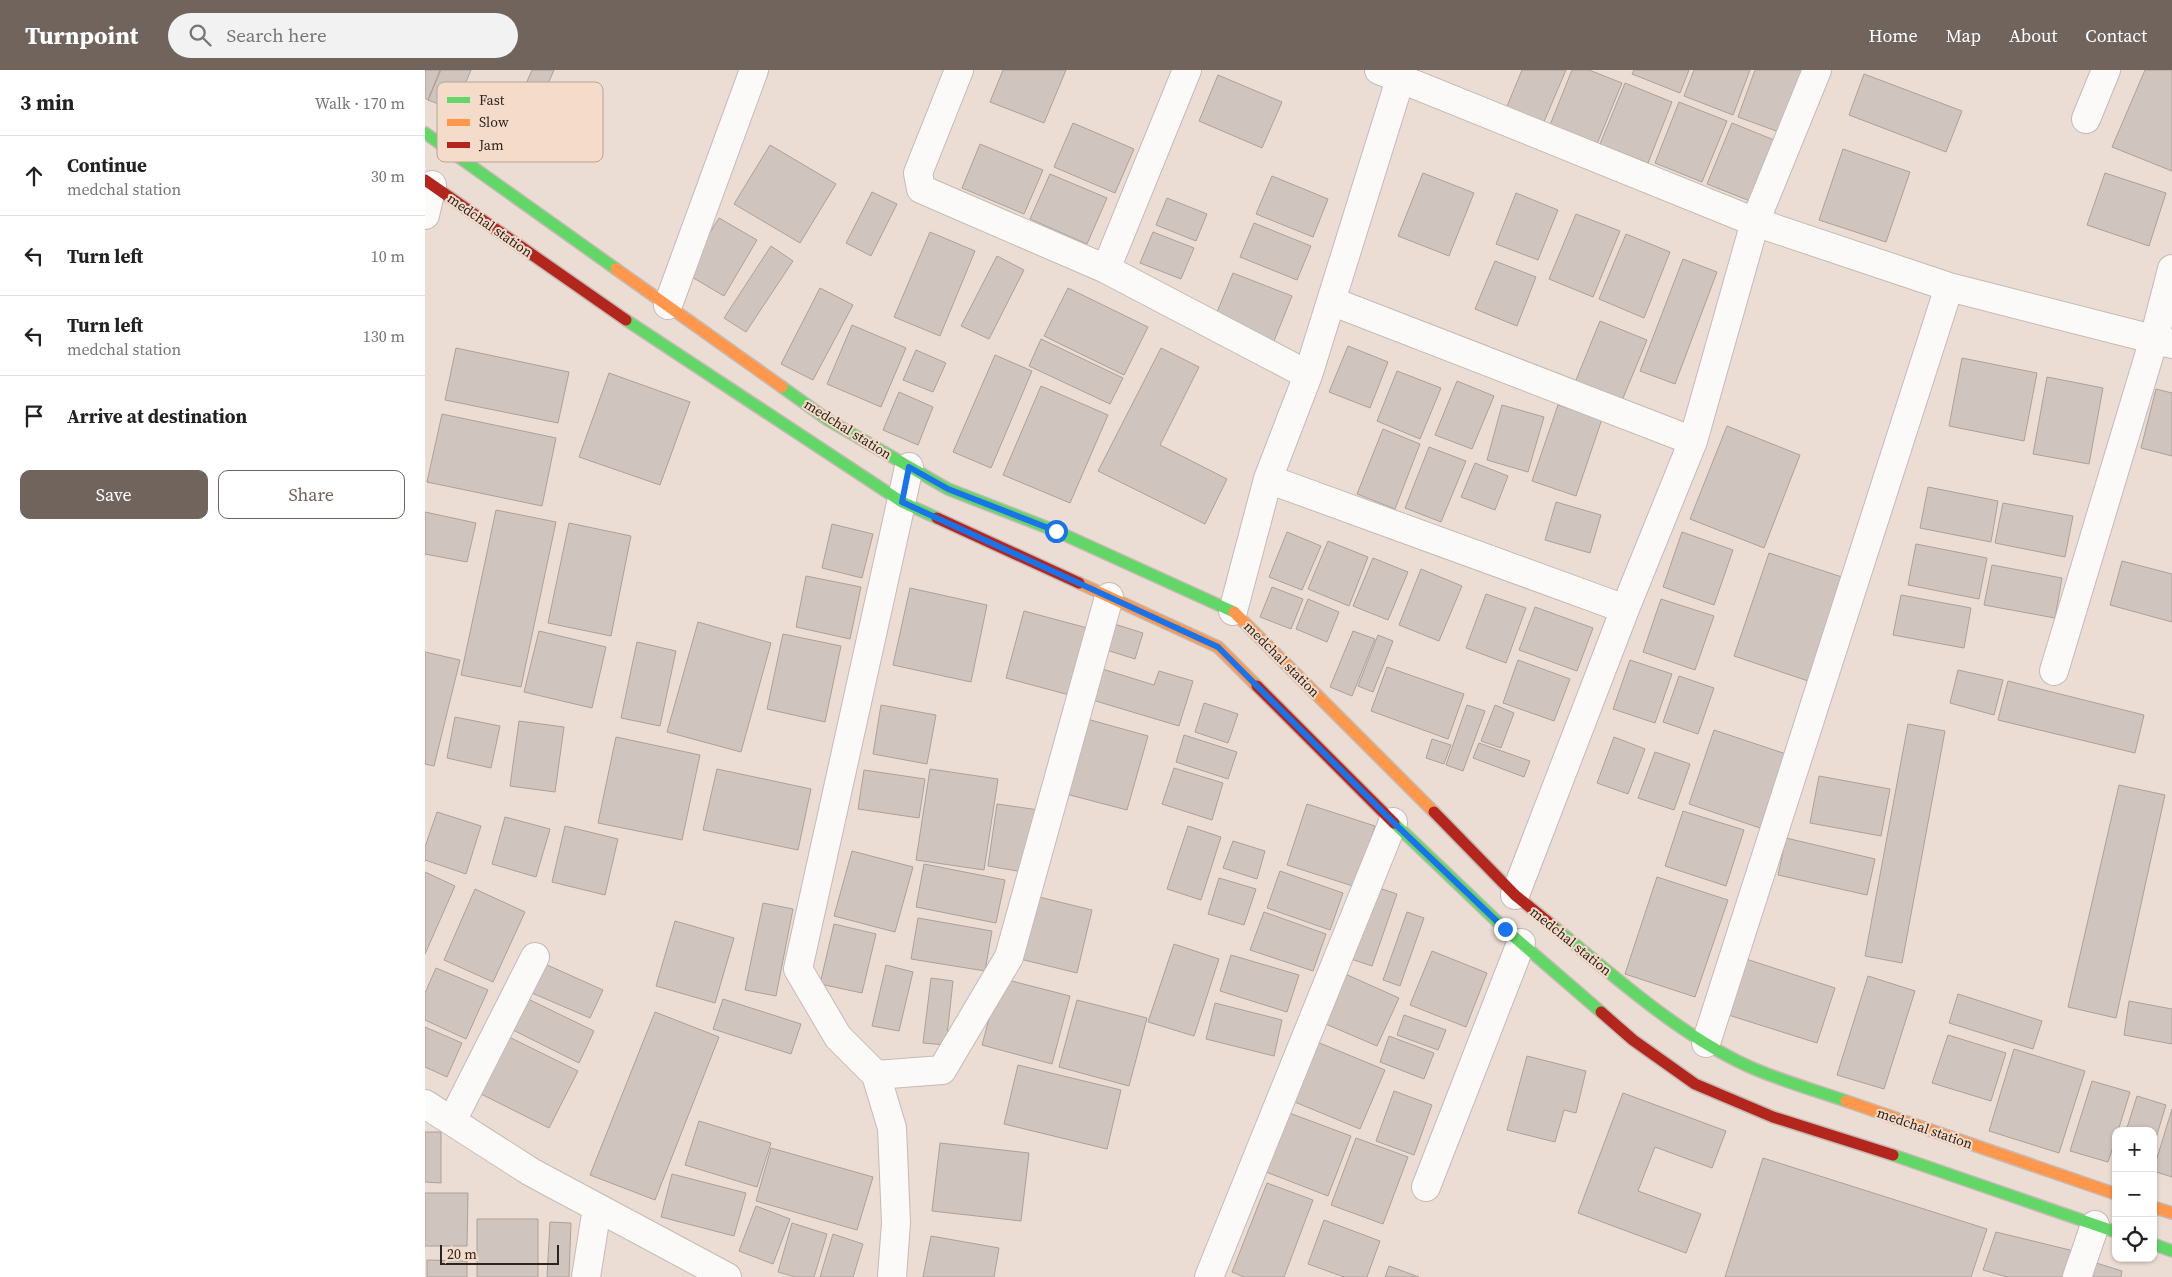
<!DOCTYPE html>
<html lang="en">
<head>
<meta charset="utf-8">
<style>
	body { margin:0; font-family:"Source Serif 4",serif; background:#f2f2f2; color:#222 }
	.controls { position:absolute; right:15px; bottom:15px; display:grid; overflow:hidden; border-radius:10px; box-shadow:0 1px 4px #0004 }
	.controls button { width:45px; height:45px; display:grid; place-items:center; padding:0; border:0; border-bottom:1px solid #e0e0e0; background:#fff; color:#222; font:25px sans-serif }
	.scale { position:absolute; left:15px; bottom:12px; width:119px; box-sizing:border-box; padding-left:5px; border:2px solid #2d231d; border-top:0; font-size:14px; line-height:18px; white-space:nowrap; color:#2d231d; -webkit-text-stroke:4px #f5dbca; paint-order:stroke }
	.stop { position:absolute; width:15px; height:15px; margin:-11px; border:4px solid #1a73e8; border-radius:50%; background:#fff }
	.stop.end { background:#1a73e8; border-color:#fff; box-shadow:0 1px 5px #0008 }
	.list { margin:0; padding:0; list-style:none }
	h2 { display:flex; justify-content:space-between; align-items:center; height:65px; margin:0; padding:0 20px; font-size:21px }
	h2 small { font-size:16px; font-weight:400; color:#767676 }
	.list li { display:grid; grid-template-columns:32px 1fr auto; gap:15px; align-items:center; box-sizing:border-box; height:80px; padding:0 20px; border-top:1px solid #e0e0e0 }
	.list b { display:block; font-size:19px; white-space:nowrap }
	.list p { margin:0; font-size:16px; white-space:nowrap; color:#767676 }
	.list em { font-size:16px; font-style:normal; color:#767676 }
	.actions { display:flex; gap:10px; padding:15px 20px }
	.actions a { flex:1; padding:11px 0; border:1px solid #70645d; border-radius:10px; text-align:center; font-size:18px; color:#70645d }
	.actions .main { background:#70645d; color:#fff }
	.icon { flex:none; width:28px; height:28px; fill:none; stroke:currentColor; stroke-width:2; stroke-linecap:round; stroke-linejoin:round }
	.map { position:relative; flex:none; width:1747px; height:1207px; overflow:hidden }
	header { display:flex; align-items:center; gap:30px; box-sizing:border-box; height:70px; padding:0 25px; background:#70645d; color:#fff }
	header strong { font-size:24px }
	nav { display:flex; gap:28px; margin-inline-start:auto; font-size:18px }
	.search { width:350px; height:45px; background:#f2f2f2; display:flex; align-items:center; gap:12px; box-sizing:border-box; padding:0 18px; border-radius:28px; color:#767676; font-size:19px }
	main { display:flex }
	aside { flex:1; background:#fff }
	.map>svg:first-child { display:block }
	.building { fill:#d0c5be; stroke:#aca09a }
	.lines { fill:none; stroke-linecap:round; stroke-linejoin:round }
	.street-casing { stroke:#c6bab4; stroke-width:30 }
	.fast-casing { stroke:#c6bab4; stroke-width:14 }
	.slow-casing { stroke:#c6bab4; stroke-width:14 }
	.jam-casing { stroke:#c6bab4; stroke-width:14 }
	.street { stroke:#fcfaf9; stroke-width:28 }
	.fast { stroke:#63d668; stroke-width:11 }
	.slow { stroke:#ff974d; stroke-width:11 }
	.jam { stroke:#b3261e; stroke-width:11 }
	.route { stroke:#1a73e8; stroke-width:6 }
	.labels { text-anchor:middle; stroke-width:4; stroke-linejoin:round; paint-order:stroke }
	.street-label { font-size:14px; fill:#2d231d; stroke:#f5dbca }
	.key { fill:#f5dbca; stroke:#b9a496; stroke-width:1 }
	.key-label { font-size:14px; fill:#2d231d }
</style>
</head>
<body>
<header>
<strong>Turnpoint</strong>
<div class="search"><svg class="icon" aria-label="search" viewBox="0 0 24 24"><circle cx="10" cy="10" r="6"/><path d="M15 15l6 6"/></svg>Search here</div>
<nav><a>Home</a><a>Map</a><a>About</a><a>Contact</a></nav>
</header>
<main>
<aside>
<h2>3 min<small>Walk · 170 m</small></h2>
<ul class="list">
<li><svg class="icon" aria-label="ahead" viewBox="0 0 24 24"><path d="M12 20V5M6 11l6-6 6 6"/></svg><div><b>Continue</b><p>medchal station</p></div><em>30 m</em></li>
<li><svg class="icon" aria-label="left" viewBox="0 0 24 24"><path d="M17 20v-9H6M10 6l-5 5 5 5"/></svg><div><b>Turn left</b></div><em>10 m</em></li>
<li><svg class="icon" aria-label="left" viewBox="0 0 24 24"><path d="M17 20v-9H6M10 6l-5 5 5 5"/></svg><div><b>Turn left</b><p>medchal station</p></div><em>130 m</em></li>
<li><svg class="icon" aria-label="arrive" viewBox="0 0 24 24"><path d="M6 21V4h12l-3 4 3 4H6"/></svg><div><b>Arrive at destination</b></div></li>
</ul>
<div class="actions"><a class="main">Save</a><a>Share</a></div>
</aside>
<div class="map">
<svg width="1747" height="1207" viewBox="0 0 1747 1207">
	<rect width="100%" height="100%" fill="#ebddd4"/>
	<path class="building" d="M 0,0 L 15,0 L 3,30 L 0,28 Z
		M 16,0 L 46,0 L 29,40 L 3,30 Z
		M 107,0 L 129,0 L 93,83 L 74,76 Z
		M 578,0 L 641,0 L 619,53 L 565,32 Z
		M 1097,0 L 1141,0 L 1115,61 L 1078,46 Z
		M 1147,0 L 1164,0 L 1197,13 L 1172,74 L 1125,55 Z
		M 1209,0 L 1264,0 L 1255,23 L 1207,4 Z
		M 1269,0 L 1325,0 L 1308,45 L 1259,26 Z
		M 1330,0 L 1380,0 L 1362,65 L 1313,47 Z
		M 1720,0 L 1747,0 L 1747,101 L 1687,77 Z
		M 1439,4 L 1537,41 L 1521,82 L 1424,45 Z
		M 793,5 L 857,32 L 837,78 L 774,51 Z
		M 1200,13 L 1247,32 L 1223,93 L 1175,74 Z
		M 1254,32 L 1302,51 L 1277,112 L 1230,93 Z
		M 648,53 L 709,79 L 690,123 L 629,97 Z
		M 1307,53 L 1354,72 L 1330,133 L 1282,114 Z
		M 555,74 L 618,100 L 599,144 L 537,118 Z
		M 345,75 L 411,114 L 375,173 L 309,134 Z
		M 1418,79 L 1485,102 L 1461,172 L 1394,150 Z
		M 998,103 L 1049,123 L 1024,186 L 973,166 Z
		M 1680,103 L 1741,123 L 1724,176 L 1662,155 Z
		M 625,104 L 682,128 L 662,174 L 605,149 Z
		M 847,106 L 903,129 L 888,167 L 831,144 Z
		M 447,122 L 472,134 L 446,186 L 421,173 Z
		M 1091,123 L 1133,140 L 1113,190 L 1071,174 Z
		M 742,128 L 782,144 L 771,171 L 731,155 Z
		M 1151,144 L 1195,161 L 1168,227 L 1124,209 Z
		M 294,148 L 332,170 L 299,226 L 260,203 Z
		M 829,153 L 886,176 L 872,210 L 815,187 Z
		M 505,162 L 550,181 L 515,266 L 469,247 Z
		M 728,162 L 769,178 L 756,209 L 715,193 Z
		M 1201,164 L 1245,182 L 1219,248 L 1174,229 Z
		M 346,176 L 368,191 L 321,262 L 299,248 Z
		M 572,186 L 599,200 L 564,269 L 536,256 Z
		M 1258,189 L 1292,202 L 1250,314 L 1215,301 Z
		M 1070,191 L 1111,207 L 1092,256 L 1050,239 Z
		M 808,203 L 867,226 L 849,271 L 790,247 Z
		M 395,218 L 428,235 L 388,310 L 356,294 Z
		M 643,218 L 723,257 L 699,305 L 619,266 Z
		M 1175,251 L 1222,270 L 1196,333 L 1149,315 Z
		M 427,255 L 481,278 L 456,337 L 402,314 Z
		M 616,269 L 698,308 L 685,334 L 604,296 Z
		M 923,276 L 963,292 L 945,338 L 904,322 Z
		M 31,278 L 144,302 L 133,353 L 20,330 Z
		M 736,278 L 774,297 L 735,375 L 802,409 L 780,454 L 673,401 Z
		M 491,280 L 521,293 L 508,322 L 478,310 Z
		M 570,285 L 607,301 L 566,398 L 528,382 Z
		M 1537,288 L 1612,303 L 1599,371 L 1524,356 Z
		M 972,301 L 1016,318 L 995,369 L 952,351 Z
		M 184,303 L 265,332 L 235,415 L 154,387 Z
		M 1622,307 L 1678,318 L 1664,394 L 1608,384 Z
		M 1032,311 L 1069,326 L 1047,379 L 1010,365 Z
		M 616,316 L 683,345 L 645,433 L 578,405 Z
		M 1731,319 L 1747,323 L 1747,386 L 1716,378 Z
		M 474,322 L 508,337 L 493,375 L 458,360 Z
		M 1077,335 L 1119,347 L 1103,402 L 1062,390 Z
		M 1133,335 L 1177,349 L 1151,426 L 1107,411 Z
		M 17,344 L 131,368 L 117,436 L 2,412 Z
		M 1302,356 L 1375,385 L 1339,478 L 1265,449 Z
		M 958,359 L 995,374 L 970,439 L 932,424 Z
		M 1004,377 L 1041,391 L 1016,452 L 980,438 Z
		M 1050,393 L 1083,406 L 1070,440 L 1036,427 Z
		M 1503,417 L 1573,431 L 1566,472 L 1495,458 Z
		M 1131,432 L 1176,445 L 1165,483 L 1120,470 Z
		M 1578,433 L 1648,446 L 1640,487 L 1570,473 Z
		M 71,440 L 131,452 L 96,617 L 36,605 Z
		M 0,442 L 51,453 L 42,492 L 0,484 Z
		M 144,453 L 206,466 L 186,566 L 123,553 Z
		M 407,454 L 448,464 L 437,508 L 397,498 Z
		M 862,462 L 896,476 L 877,520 L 844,507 Z
		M 1257,462 L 1308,480 L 1289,535 L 1238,517 Z
		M 903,471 L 943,487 L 924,536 L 883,519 Z
		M 1491,474 L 1562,488 L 1554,529 L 1483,515 Z
		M 1344,483 L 1426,510 L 1392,614 L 1309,586 Z
		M 948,488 L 983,502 L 963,550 L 928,536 Z
		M 1697,491 L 1747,504 L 1747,552 L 1685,535 Z
		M 1567,495 L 1637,508 L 1630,548 L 1559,535 Z
		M 996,499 L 1037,516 L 1014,571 L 974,555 Z
		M 381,506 L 436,517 L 425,569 L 371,557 Z
		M 847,517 L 878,529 L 866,559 L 835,547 Z
		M 485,518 L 562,535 L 546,612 L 468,595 Z
		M 1061,524 L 1101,538 L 1081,593 L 1041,578 Z
		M 1476,525 L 1546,538 L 1539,578 L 1468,565 Z
		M 883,529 L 914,542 L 902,572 L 871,559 Z
		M 1236,529 L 1289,546 L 1270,600 L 1218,582 Z
		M 1110,537 L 1168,558 L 1152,601 L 1094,580 Z
		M 599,541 L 666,559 L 648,626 L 581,608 Z
		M 273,552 L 346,573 L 316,682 L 242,662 Z
		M 683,552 L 718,563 L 710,589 L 675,578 Z
		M 114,561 L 181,577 L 167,638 L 99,622 Z
		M 928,561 L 950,569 L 927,626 L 905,617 Z
		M 358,564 L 416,576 L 400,652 L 342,639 Z
		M 953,565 L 968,571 L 948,622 L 933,616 Z
		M 212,572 L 251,581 L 235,656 L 196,648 Z
		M 0,582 L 35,590 L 9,696 L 0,694 Z
		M 1093,590 L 1145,609 L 1129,651 L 1078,633 Z
		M 1205,590 L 1247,604 L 1230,653 L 1188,639 Z
		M 962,597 L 1039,624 L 1023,669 L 946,641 Z
		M 674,598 L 729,615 L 734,601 L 768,611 L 754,656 L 664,629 Z
		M 1533,600 L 1578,610 L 1569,645 L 1525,633 Z
		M 1254,606 L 1289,618 L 1273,664 L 1238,652 Z
		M 1583,611 L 1719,645 L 1710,683 L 1573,650 Z
		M 779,633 L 813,644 L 803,673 L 770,662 Z
		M 456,635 L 511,645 L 502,694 L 448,684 Z
		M 1042,635 L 1060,641 L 1038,701 L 1021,695 Z
		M 1070,635 L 1089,643 L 1076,678 L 1056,671 Z
		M 30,647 L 75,656 L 66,698 L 22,688 Z
		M 662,649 L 723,666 L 702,740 L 641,724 Z
		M 94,651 L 139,657 L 130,722 L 85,716 Z
		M 1483,654 L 1520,661 L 1477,893 L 1440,886 Z
		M 1289,660 L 1361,684 L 1335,758 L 1264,734 Z
		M 759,665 L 812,682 L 803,709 L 751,692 Z
		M 191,667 L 275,685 L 257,770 L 173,753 Z
		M 1189,667 L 1220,679 L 1203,724 L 1172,713 Z
		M 1007,669 L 1026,675 L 1019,694 L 1001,688 Z
		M 1054,673 L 1105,691 L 1099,707 L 1048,688 Z
		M 1230,682 L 1265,694 L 1249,740 L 1213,728 Z
		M 749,698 L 798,713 L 787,750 L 737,734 Z
		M 292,699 L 386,719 L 373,780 L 278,760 Z
		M 505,699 L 573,709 L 559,800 L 491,790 Z
		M 439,700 L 500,709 L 494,748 L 433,739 Z
		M 1394,706 L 1465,719 L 1456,766 L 1385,753 Z
		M 1694,715 L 1740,725 L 1691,948 L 1643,937 Z
		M 572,734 L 614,740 L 604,803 L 563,796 Z
		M 882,734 L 950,756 L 931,817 L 862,795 Z
		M 1258,741 L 1319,760 L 1301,816 L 1240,796 Z
		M 12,742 L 56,756 L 41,804 L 0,790 L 0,777 Z
		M 80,747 L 125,759 L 111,807 L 67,794 Z
		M 140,756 L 193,769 L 180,825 L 127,812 Z
		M 763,756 L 796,767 L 776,830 L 742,819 Z
		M 1361,768 L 1450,789 L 1442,825 L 1353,805 Z
		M 808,771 L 840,781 L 832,809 L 798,798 Z
		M 427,781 L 488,797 L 470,862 L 409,846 Z
		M 499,794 L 580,810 L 571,853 L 491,837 Z
		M 855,801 L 918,823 L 905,860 L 842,838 Z
		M 0,802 L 30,816 L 0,884 Z
		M 1232,807 L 1303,830 L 1270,927 L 1200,904 Z
		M 794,808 L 831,819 L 819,855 L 783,844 Z
		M 945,815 L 972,824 L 947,896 L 920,887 Z
		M 50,819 L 100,842 L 68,912 L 19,890 Z
		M 606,825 L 667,840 L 652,903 L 591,888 Z
		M 338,833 L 368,839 L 351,926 L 320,920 Z
		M 839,842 L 901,864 L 888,901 L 825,880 Z
		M 982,842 L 999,848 L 975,916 L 958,910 Z
		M 493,848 L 567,861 L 560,901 L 486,889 Z
		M 250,851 L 309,868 L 290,933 L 231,916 Z
		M 409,854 L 451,864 L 437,923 L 395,914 Z
		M 749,874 L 794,889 L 769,966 L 723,952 Z
		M 1007,881 L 1062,903 L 1041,957 L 985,935 Z
		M 806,885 L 874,905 L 862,942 L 795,921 Z
		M 1315,887 L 1410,918 L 1392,973 L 1297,943 Z
		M 120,894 L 178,920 L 165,948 L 107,923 Z
		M 461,895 L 488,902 L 474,961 L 447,956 Z
		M 11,898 L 63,920 L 41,969 L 0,950 L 0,923 Z
		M 918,903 L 974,928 L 952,976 L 896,952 Z
		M 1443,906 L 1490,921 L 1459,1019 L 1412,1005 Z
		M 506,908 L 528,911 L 521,975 L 498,973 Z
		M 575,908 L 645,926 L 627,994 L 557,975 Z
		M 1533,924 L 1617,951 L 1608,979 L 1524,953 Z
		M 101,928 L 169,961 L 154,993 L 86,959 Z
		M 298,929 L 376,954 L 366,984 L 288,959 Z
		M 652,930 L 722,948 L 704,1016 L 634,997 Z
		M 1704,931 L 1747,939 L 1747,974 L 1699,965 Z
		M 790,933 L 857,950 L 849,986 L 781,969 Z
		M 230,942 L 294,967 L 230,1130 L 165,1105 Z
		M 979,945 L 1021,960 L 1013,980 L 972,965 Z
		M 0,957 L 37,973 L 22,1007 L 0,997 Z
		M 80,965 L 153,1001 L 124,1058 L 52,1022 Z
		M 1523,965 L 1581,983 L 1566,1031 L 1507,1013 Z
		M 964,966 L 1009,983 L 999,1009 L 955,992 Z
		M 885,969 L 960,1000 L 935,1059 L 860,1028 Z
		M 1589,979 L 1660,1001 L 1634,1083 L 1564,1061 Z
		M 1102,986 L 1161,1001 L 1151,1043 L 1139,1040 L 1130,1072 L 1082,1060 Z
		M 593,995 L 696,1020 L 682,1079 L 579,1054 Z
		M 1667,1011 L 1705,1022 L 1693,1061 L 1691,1061 L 1691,1068 L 1683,1092 L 1645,1081 Z
		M 969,1021 L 1007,1035 L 989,1085 L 951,1071 Z
		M 1198,1023 L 1301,1061 L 1287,1098 L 1230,1077 L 1213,1121 L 1276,1144 L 1261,1183 L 1153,1143 Z
		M 1712,1026 L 1741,1035 L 1728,1078 L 1728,1061 L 1701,1061 Z
		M 1747,1039 L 1747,1107 L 1728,1101 Z
		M 859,1041 L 926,1066 L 903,1126 L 836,1100 Z
		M 274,1051 L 346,1073 L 332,1117 L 260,1095 Z
		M 0,1062 L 16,1062 L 16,1113 L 0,1112 Z
		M 931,1068 L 983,1087 L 958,1154 L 906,1135 Z
		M 515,1073 L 604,1083 L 596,1151 L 507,1141 Z
		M 346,1078 L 448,1107 L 432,1160 L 331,1131 Z
		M 1338,1088 L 1562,1159 L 1546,1207 L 1300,1207 Z
		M 247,1104 L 321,1123 L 309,1166 L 236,1147 Z
		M 842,1113 L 888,1130 L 859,1207 L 819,1207 L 807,1202 Z
		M 0,1123 L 43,1123 L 42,1176 L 0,1176 Z
		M 331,1136 L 365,1149 L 348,1194 L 314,1181 Z
		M 52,1149 L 113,1149 L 113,1207 L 52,1207 Z
		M 899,1150 L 955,1171 L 942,1207 L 919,1207 L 883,1194 Z
		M 125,1152 L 146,1153 L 144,1207 L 122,1207 Z
		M 367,1153 L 402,1164 L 389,1207 L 370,1207 L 353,1202 Z
		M 1571,1162 L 1649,1181 L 1641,1207 L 1582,1207 L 1558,1200 Z
		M 408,1164 L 438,1174 L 428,1207 L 395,1207 Z
		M 506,1166 L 574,1178 L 569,1207 L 498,1207 Z
		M 2,1190 L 42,1191 L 42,1207 L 2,1207 Z
		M 1668,1192 L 1697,1201 L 1696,1207 L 1663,1207 Z
		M 964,1196 L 994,1207 L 960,1207 Z"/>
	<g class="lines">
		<defs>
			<path id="street" d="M 534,0 L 493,103 L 496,119 L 681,199 L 883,305
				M 954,0 L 1330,152 L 1524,217 L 1747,274
				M 1661,49 L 1681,0
				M 0,145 L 7,115
				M 681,199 L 762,0
				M 906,231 L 1268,371
				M 243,235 L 329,0
				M 843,409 L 1200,539
				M 808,541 L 843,409 L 883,305 L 978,0
				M 1629,601 L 1729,269 L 1747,199
				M 1090,825 L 1200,539 L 1268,371 L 1330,152 L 1392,0
				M 1281,973 L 1524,217
				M 451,1005 L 517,1000 L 584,887 L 684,527
				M 0,1034 L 106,1102 L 302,1207
				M 27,1051 L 110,887
				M 1001,1117 L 1096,873
				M 161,1207 L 172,1138
				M 467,1207 L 471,1153 L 467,1058 L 451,1005 L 413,967 L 373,899 L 484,397
				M 784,1207 L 968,752
				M 1652,1207 L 1670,1155"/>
			<path id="fast" d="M 0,63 L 191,199
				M 201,250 L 477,432 L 512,448
				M 357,317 L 403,350 L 523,419 L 631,461 L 809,542
				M 969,753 L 1080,859 L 1176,942
				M 1128,856 C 1189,906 1258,969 1332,1000 C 1361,1012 1392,1021 1421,1031
				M 1468,1085 L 1691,1162
				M 1728,1174 L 1747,1181"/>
			<path id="slow" d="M 191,199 L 357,317
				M 654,513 L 793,577 L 832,616
				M 809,542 L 1009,742
				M 1421,1031 L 1691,1124
				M 1728,1137 L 1747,1143"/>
			<path id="jam" d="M 0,110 L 201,250
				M 512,448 L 654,513
				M 832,616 L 969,753
				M 1009,742 L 1090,825 L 1128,856
				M 1176,942 L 1208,970 L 1270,1014 L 1348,1047 L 1468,1085"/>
		</defs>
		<use href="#street" class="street-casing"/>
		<use href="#fast" class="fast-casing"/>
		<use href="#slow" class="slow-casing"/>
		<use href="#jam" class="jam-casing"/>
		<use href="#street" class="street"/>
		<use href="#fast" class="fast"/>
		<use href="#slow" class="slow"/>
		<use href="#jam" class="jam"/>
	</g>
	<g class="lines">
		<path class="route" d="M 631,461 L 523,419 L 484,397 L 477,432 L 793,577 L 968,752 L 1080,859"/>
	</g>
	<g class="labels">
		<g class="street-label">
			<text transform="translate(65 155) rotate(35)" y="5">medchal station</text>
			<text transform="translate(423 359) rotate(32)" y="5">medchal station</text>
			<text transform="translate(857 589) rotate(45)" y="5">medchal station</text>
			<text transform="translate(1146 871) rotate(39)" y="5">medchal station</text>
			<text transform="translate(1500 1058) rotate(19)" y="5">medchal station</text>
		</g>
	</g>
	<rect x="12" y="12" width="166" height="80" rx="8" class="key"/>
	<rect x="22" y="27" width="23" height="6" fill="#63d668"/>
	<rect x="22" y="49" width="23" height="7" fill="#ff974d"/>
	<rect x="22" y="72" width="23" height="6" fill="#b3261e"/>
	<g class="key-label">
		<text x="54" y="35">Fast</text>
		<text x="54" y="57">Slow</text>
		<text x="54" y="80">Jam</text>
	</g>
</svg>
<div class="controls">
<button>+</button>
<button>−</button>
<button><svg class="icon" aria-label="locate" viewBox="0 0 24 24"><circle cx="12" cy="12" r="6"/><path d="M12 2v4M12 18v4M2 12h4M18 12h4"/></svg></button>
</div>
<div class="scale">20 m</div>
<div class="stop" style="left:631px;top:461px"></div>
<div class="stop end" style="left:1080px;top:859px"></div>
</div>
</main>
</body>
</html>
